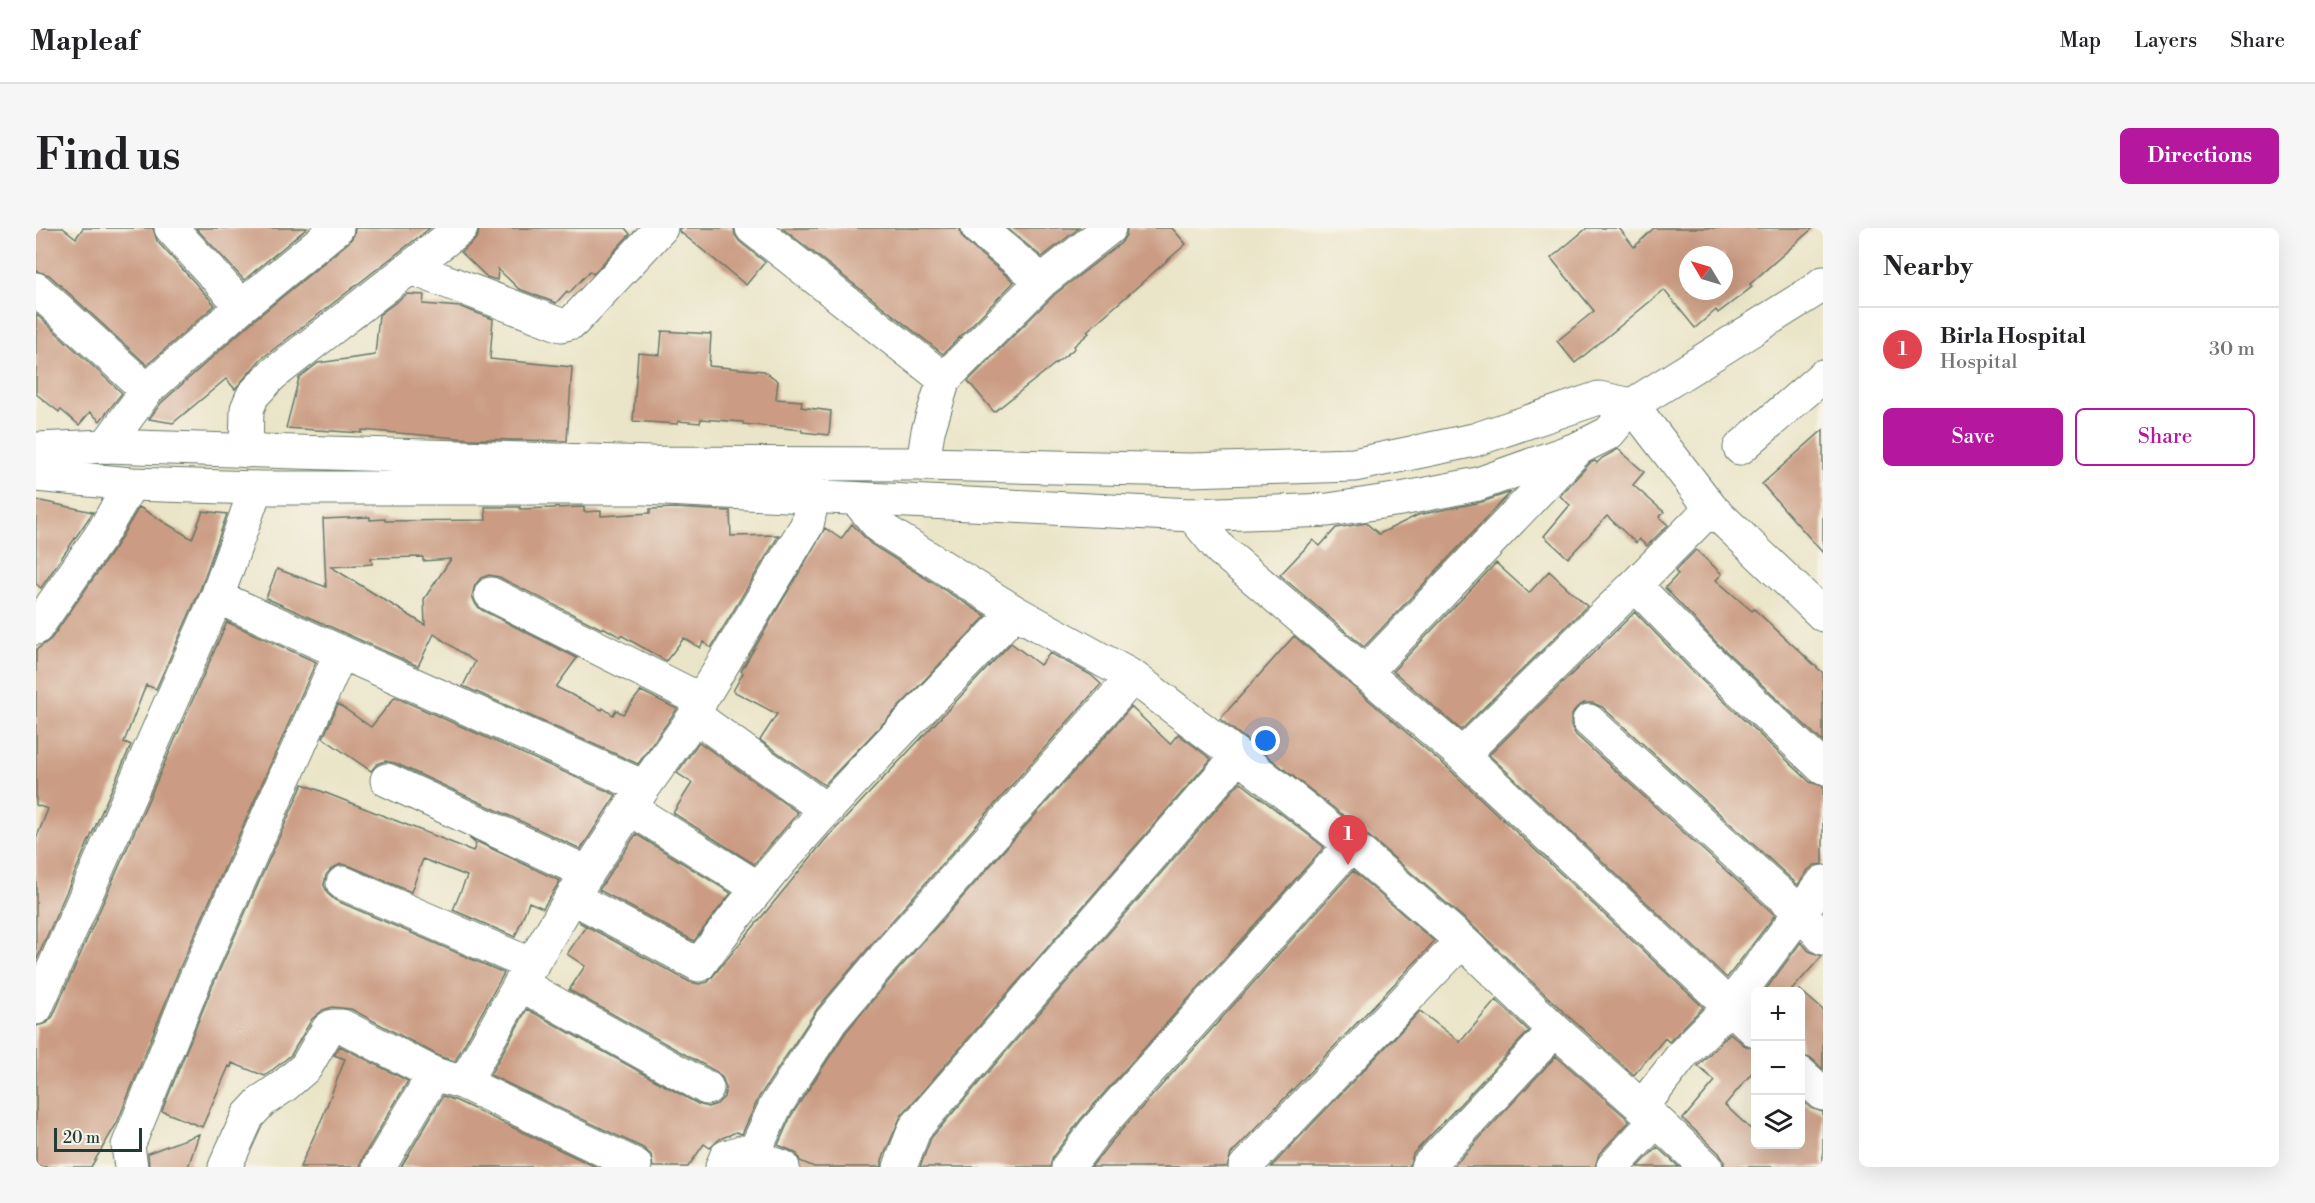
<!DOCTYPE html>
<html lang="en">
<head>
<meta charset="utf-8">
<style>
	body { margin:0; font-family:"Libre Bodoni",serif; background:#f6f6f6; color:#202124 }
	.controls { position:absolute; right:18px; bottom:18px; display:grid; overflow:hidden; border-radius:9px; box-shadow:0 6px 24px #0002 }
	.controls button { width:54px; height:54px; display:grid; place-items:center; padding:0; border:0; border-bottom:2px solid #e0e0e0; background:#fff; color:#202124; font:30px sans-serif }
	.compass { position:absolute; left:1643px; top:18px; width:54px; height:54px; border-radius:50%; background:#fff; box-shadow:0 6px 24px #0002; rotate:308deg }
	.scale { position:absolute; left:18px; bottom:15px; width:88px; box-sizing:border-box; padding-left:6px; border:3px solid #1f3d34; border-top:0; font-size:16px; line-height:21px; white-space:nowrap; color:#1f3d34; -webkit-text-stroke:4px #f7f3e8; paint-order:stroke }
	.you { position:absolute; left:1230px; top:513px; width:21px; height:21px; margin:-15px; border:4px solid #fff; border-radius:50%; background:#1a73e8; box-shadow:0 0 0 9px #1a73e833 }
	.badge { display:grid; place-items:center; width:39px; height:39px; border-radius:50%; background:#b5179e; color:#fff; font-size:20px; font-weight:700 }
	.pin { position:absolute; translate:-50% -50px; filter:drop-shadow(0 2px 3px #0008) }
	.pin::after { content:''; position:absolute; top:32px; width:21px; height:18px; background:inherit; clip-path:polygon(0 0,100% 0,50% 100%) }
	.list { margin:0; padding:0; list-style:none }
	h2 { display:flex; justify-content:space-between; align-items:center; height:78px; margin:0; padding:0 24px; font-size:26px }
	h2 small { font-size:20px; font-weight:400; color:#757577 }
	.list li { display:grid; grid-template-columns:39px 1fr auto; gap:18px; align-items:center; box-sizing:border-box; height:84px; padding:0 24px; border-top:2px solid #e0e0e0 }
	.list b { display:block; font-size:22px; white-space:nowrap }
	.list p { margin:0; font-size:20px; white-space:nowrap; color:#757577 }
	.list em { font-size:20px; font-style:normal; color:#757577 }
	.actions { display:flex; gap:12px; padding:18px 24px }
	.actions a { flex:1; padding:14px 0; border:2px solid #b5179e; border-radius:9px; text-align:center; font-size:21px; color:#b5179e }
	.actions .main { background:#b5179e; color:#fff }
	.icon { flex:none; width:33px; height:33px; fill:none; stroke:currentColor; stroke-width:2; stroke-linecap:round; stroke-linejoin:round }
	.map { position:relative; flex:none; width:1787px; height:939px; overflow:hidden; border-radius:9px }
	header { display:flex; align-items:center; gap:36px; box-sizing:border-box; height:84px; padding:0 30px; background:#fff; border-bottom:2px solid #e0e0e0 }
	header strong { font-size:28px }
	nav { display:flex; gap:33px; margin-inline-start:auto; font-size:21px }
	.intro { display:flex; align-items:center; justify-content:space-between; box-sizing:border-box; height:144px; padding:0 36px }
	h1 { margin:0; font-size:42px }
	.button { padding:15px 27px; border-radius:9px; background:#b5179e; color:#fff; font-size:21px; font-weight:700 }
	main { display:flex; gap:36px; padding:0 36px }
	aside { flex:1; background:#fff; border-radius:9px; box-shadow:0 6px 24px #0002 }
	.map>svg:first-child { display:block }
	.building { fill:#cb9c83; fill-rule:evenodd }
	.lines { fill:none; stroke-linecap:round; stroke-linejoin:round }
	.street-casing { stroke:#667868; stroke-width:35 }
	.secondary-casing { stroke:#667868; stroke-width:35 }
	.street { stroke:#fff; stroke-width:33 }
	.secondary { stroke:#fff; stroke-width:33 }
</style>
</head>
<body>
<header>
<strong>Mapleaf</strong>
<nav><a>Map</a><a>Layers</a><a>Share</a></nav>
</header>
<div class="intro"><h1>Find us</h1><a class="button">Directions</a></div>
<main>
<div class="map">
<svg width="1787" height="939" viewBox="0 0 1787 939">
	<rect width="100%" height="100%" fill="#f7f3e8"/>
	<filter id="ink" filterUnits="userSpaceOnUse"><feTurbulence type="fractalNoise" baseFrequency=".0167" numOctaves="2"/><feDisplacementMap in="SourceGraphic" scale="12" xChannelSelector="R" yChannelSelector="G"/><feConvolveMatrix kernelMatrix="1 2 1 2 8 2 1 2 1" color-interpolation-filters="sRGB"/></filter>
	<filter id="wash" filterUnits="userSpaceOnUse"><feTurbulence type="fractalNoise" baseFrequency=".008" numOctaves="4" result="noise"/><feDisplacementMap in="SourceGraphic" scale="24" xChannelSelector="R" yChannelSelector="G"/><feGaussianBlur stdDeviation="1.35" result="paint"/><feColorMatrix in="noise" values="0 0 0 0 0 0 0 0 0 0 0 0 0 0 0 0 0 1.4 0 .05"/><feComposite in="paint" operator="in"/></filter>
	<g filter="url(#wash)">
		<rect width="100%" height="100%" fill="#eae5c8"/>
		<g id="blocks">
			<path class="building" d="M 0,0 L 27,0 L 40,10 L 47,0 L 117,0 L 121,13 L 179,77 L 111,137 L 13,47 L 0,43 Z
				M 160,0 L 271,0 L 208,52 Z
				M 319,0 L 394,0 L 224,132 L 199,161 L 190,151 L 137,195 L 113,191 L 125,175 L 218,92 L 313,14 L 318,7 Z
				M 443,0 L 589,0 L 594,6 L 557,46 L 554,43 L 533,65 L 531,63 L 520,75 L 483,61 L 462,41 L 461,52 L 451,49 L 425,24 L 437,14 L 442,8 Z
				M 643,0 L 698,0 L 699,7 L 704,14 L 729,34 L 710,57 L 643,3 Z
				M 746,0 L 924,0 L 925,7 L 930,14 L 978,54 L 907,126 Z
				M 971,0 L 1043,0 L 1006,29 Z
				M 1091,0 L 1136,0 L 1150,16 L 1051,103 L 1053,105 L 1038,118 L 1039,120 L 958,184 L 932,153 L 1018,67 L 1085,15 L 1090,7 Z
				M 1551,0 L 1583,0 L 1598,19 L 1618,0 L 1777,0 L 1714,56 L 1716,59 L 1682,85 L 1680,82 L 1659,100 L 1628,62 L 1539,135 L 1521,113 L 1558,83 L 1515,30 ZM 1652,27 L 1688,27 L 1688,63 L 1652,63 Z
				M 371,66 L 388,67 L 387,76 L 425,79 L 457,91 L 454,131 L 536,139 L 531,213 L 434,211 L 326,202 L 326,205 L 250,200 L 263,150 L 282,135 L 339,127 L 343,87 Z
				M 0,86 L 86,165 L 64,193 L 54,184 L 43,197 L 25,182 L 23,184 L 0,166 Z
				M 626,103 L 675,106 L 673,138 L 728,143 L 742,153 L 740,171 L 766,173 L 765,179 L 795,183 L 793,207 L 766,204 L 766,202 L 707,196 L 707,194 L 665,191 L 664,195 L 642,193 L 641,196 L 597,193 L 602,125 L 624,127 Z
				M 1787,202 L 1787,325 L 1726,256 Z
				M 1582,221 L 1608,244 L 1597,257 L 1628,284 L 1623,289 L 1632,297 L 1611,318 L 1603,311 L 1600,315 L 1571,288 L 1532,330 L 1508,308 L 1534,277 L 1524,268 L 1554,235 L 1559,233 L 1561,235 L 1566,230 Z
				M 1475,264 L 1328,419 L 1244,347 L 1277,312 L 1284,318 L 1300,300 L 1330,295 L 1343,306 L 1382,287 L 1446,274 Z
				M 0,272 L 57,284 L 5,360 L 0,356 Z
				M 103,279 L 156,311 L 167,283 L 191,286 L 164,362 L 120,461 L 110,457 L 88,514 L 95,517 L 0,733 L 0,611 L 12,581 L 0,577 L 0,422 L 15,411 L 80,318 Z
				M 449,279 L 484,279 L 484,281 L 548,279 L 548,284 L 565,283 L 565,288 L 614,285 L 614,281 L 639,280 L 694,283 L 695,308 L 743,307 L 675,420 L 667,414 L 664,420 L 648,410 L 630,433 L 585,407 L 584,409 L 567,399 L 566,401 L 463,349 L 453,347 L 445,350 L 439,357 L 436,368 L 440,377 L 446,382 L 541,430 L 520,459 L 566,482 L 567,480 L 577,487 L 580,482 L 587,486 L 605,463 L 641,481 L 602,536 L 427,458 L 439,434 L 398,406 L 382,438 L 230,370 L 241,341 L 290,359 L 287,291 L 334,289 L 334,292 L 349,291 L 349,293 L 450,292 ZM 387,329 L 387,333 L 415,331 L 388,371 L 389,397 L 295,339 L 336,336 L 335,330 Z
				M 816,296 L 835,316 L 950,388 L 788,557 L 724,512 L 741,486 L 697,463 L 707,445 L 705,443 L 789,300 L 805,311 Z
				M 1660,322 L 1686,346 L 1680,352 L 1716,383 L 1718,381 L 1787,445 L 1787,514 L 1681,415 L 1629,360 L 1642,346 L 1639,343 Z
				M 1460,335 L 1493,365 L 1513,343 L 1551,378 L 1425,502 L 1357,443 Z
				M 1599,384 L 1655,442 L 1774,554 L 1787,558 L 1787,636 L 1779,637 L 1772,642 L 1762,657 L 1566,479 L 1557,475 L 1548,475 L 1540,480 L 1535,489 L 1535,498 L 1540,507 L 1739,687 L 1691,750 L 1453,527 Z
				M 191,394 L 280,434 L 142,744 L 81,895 L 55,939 L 0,939 L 0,798 L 11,795 L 17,788 Z
				M 1258,408 L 1413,541 L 1667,779 L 1633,814 L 1629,810 L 1598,847 L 1532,788 L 1438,699 L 1327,603 L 1184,491 Z
				M 975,415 L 1004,437 L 1014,425 L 1055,447 L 1065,456 L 834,718 L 781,781 L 723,869 L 706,906 L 700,904 L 684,911 L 674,920 L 668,916 L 652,939 L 617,939 L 615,927 L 607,920 L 454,847 L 491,781 L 662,876 L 672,879 L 681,876 L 688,869 L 690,860 L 687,851 L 681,844 L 533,762 L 549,738 L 531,726 L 550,698 L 543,694 L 654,754 L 663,756 L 672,754 L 789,612 Z
				M 359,469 L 580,567 L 545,621 L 359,535 L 349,533 L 341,536 L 335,543 L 287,510 L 302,476 L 335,499 Z
				M 1095,479 L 1134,516 L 1142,506 L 1175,531 L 865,888 L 846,932 L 846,939 L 778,939 L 764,933 L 761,926 L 754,922 L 742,917 L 755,888 L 810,804 L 862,742 Z
				M 663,514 L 762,585 L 718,636 L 637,585 L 656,555 L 641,545 Z
				M 1204,554 L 1288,619 L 1045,891 L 1017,928 L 1014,939 L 884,939 L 895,910 Z
				M 267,556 L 437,623 L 440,616 L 433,610 L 524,653 L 507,680 L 493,674 L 479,709 L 417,682 L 431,648 L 387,631 L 375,664 L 314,638 L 305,636 L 296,640 L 290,647 L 288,657 L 292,666 L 299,672 L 468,745 L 419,833 L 405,829 L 315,781 L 296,779 L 287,782 L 276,791 L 255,827 L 229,848 L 196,835 L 195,839 L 193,838 L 166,899 L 126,883 L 176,759 Z
				M 600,606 L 695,665 L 658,713 L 563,662 Z
				M 1317,643 L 1398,713 L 1387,726 L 1195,926 L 1191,939 L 1055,939 L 1074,915 Z
				M 1765,714 L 1773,723 L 1786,728 L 1754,764 L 1728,764 Z
				M 1764,762 L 1787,782 L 1787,841 L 1776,831 L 1764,827 Z
				M 1460,772 L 1493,803 L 1377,926 L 1373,939 L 1235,939 L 1384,783 L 1424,814 Z
				M 1694,805 L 1708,817 L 1719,821 L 1719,841 L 1689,877 L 1719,905 L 1719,916 L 1764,916 L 1764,871 L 1775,880 L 1787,884 L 1787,939 L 1688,939 L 1688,933 L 1683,925 L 1647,891 L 1679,853 L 1662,838 Z
				M 304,818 L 372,853 L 327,929 L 324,939 L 264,939 L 287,888 L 309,831 L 298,827 Z
				M 1520,828 L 1594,893 L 1563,926 L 1559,939 L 1417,939 Z
				M 407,868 L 421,873 L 560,939 L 365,939 Z
				M 163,906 L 152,939 L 113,939 L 112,925 Z
				M 1621,919 L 1643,939 L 1602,939 Z"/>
		</g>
	</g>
	<g filter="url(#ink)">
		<use href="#blocks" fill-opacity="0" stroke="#667868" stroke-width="1.5"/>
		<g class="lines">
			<defs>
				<path id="street" d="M 135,0 L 206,78
					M 716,0 L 908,151
					M 942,0 L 1006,53
					M 375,40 L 525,97 L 537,94 L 625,0
					M 0,61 L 111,162
					M 1596,177 L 1675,280 L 1787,387
					M 70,218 L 111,162 L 206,78 L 301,0
					M 1704,220 L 1787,148
					M 210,223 L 211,181 L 217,167 L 236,147 L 425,0
					M 887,236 L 892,203 L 908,151 L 1006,53 L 1073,0
					M 820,271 L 845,300 L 979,384 L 1097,449 L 1202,528 L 1315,617 L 1426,713 L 1519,802 L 1606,879 L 1670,939
					M 1156,287 L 1184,321 L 1426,527 L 1720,803
					M 1599,357 L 1668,428 L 1787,540
					M 455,366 L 665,472
					M 181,369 L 608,559
					M 0,400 L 65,307 L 95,256
					M 1329,445 L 1543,220
					M 659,488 L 790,582
					M 1553,493 L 1764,684 L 1787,710
					M 1426,527 L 1599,357 L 1675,280
					M 351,552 L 552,645
					M 595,581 L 722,660
					M 307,655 L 496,737
					M 536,669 L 663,737 C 755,609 870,499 979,384
					M 484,756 L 671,860
					M 0,780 L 181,369 L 220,260
					M 1764,845 L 1787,866
					M 428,855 L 484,756 L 536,669 L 608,559 L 659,488 L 665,472 L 771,297 L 777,269
					M 1606,879 L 1647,826 L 1693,779 L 1787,654
					M 717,927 L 739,879 L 795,793 L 848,730 L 1097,449
					M 95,939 L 92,918 L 159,752 L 305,424
					M 189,939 L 212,888 L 226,873 L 248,858 L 270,839 L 292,801 L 297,798 L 306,798 L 398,846 L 428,855 L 599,937
					M 343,939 L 398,846
					M 686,939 L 690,929 L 705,924 L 747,939
					M 864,939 L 879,900 L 1202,528
					M 1032,939 L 1059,903 L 1315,617
					M 1209,939 L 1426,713
					M 1391,939 L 1519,802
					M 1577,939 L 1620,892"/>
				<path id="secondary" d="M 0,221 L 70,218 L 616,235 L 887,236 L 1154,242 L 1318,237 L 1438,212 L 1563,170 L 1596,177
					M 0,247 L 95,256 L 220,260 L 609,260 L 1156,287 L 1292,282 L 1365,271 L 1442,256 L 1543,220 L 1573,205 L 1596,177 L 1776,64 L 1787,55"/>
			</defs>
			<use href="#street" class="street-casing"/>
			<use href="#secondary" class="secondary-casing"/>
			<use href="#street" class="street"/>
			<use href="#secondary" class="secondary"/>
		</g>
	</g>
</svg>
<div class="controls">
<button>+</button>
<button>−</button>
<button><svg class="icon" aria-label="layers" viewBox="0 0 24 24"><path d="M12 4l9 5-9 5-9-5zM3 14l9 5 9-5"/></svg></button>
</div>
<svg class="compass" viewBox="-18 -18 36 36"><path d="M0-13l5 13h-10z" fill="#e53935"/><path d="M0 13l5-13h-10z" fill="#757577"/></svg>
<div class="scale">20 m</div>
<div class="you"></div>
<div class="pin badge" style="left:1312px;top:637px;background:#e0444e">1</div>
</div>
<aside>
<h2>Nearby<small></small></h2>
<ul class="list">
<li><span class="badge" style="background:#e0444e">1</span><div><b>Birla Hospital</b><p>Hospital</p></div><em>30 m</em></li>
</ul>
<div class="actions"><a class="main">Save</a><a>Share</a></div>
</aside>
</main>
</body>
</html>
